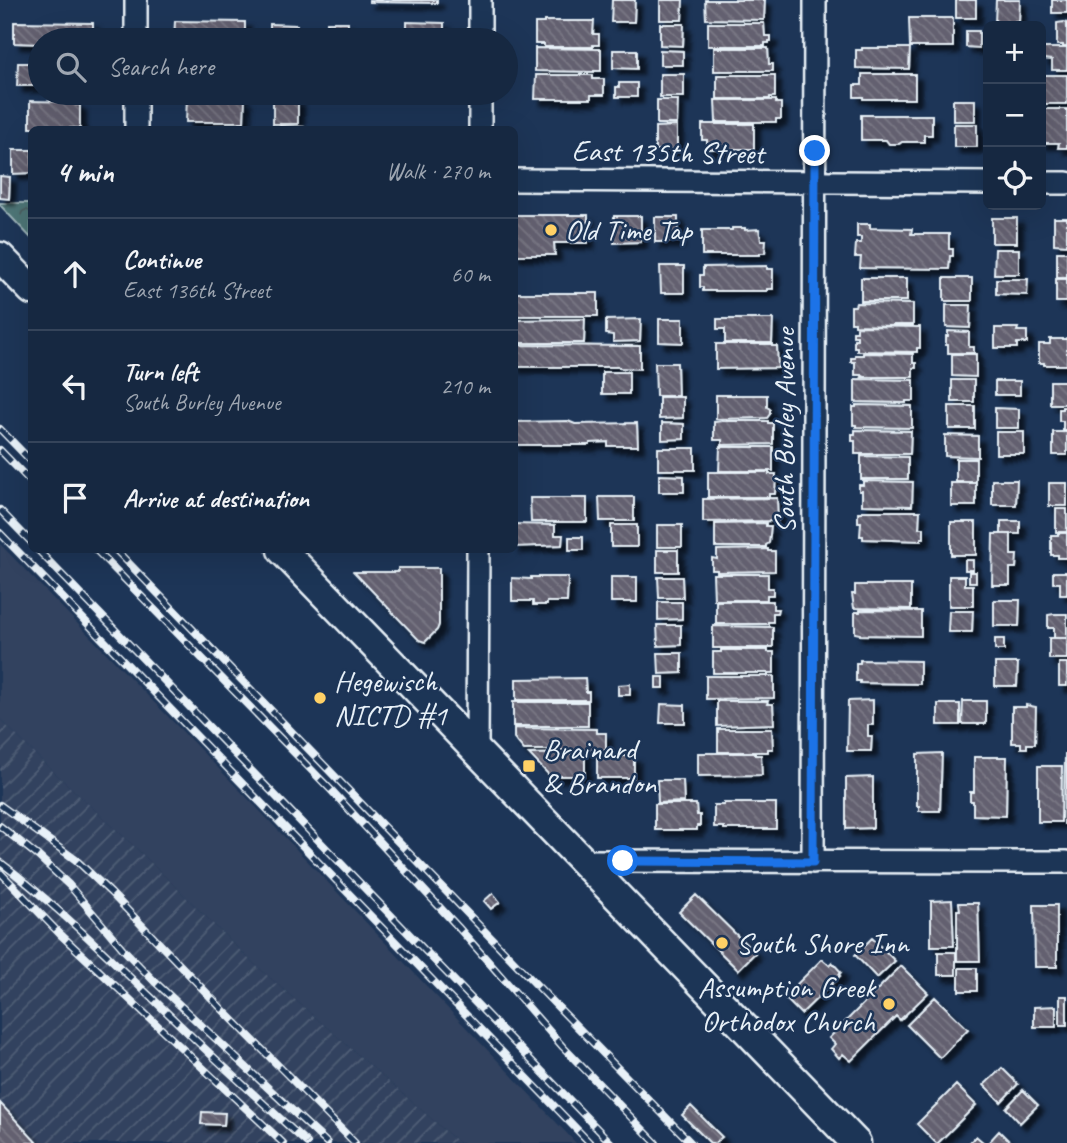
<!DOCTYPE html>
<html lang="en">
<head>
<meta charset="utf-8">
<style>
	body { margin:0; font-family:Caveat,sans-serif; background:#1f3048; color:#f1f3f6 }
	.controls { position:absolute; right:21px; top:21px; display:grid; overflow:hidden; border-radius:10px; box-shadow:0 7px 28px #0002 }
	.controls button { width:63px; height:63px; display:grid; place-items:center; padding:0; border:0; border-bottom:2px solid #35445a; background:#162841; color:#f1f3f6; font:35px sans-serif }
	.stop { position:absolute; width:21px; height:21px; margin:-16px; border:5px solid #1a73e8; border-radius:50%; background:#fff }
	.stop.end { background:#1a73e8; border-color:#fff; box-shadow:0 2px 7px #0008 }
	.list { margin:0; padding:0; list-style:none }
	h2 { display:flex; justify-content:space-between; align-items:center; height:91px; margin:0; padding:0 28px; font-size:30px }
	h2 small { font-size:23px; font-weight:400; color:#9ea6b1 }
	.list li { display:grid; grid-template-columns:46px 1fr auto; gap:21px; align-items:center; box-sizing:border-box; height:112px; padding:0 28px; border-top:2px solid #35445a }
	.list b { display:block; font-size:26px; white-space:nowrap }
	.list p { margin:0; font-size:23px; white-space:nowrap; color:#9ea6b1 }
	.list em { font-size:23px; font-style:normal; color:#9ea6b1 }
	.icon { flex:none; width:38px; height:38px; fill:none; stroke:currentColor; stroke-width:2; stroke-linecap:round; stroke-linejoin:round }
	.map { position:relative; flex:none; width:1067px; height:1143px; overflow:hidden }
	.search { position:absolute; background:#162841; box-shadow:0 7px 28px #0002; left:28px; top:28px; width:490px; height:77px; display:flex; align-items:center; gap:18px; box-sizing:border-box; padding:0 24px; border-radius:38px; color:#9ea6b1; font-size:26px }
	.panel { position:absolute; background:#162841; box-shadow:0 7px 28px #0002; left:28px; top:126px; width:490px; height:427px; border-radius:10px }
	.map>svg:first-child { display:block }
	.built { fill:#32425e }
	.industrial { fill:url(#industrial-furrows) }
	.park { fill:url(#park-crowns); stroke:#9bb2b7; stroke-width:2 }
	.building { fill:url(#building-back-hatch); stroke:#e8f1f8; stroke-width:2; filter:url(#shadow) }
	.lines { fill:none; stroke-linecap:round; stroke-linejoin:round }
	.minor-casing { stroke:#e8f1f8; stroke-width:26 }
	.major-casing { stroke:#e8f1f8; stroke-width:33 }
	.minor { stroke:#1d3557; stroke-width:21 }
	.major { stroke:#1d3557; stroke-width:28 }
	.rail-casing { stroke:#e8f1f8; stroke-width:8 }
	.rail { stroke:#1d3557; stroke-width:5; stroke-dasharray:16; stroke-linecap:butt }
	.route { stroke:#1a73e8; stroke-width:9 }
	.poi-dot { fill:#ffd166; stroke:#1d3557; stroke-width:2.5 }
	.labels { text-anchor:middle; stroke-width:5; stroke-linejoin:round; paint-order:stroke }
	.street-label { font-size:30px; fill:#e8f1f8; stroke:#1d3557 }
	.poi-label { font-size:30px; fill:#e8f1f8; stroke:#1d3557; text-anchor:start }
</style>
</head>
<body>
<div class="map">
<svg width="1067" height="1143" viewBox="0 0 1067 1143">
	<defs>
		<pattern id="industrial-furrows" width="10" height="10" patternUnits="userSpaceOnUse" patternTransform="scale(1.75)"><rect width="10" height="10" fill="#32425e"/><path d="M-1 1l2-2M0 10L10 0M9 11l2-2" fill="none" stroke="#505e76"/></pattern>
		<pattern id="park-crowns" width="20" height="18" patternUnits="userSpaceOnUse" patternTransform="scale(1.75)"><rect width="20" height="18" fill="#4e7476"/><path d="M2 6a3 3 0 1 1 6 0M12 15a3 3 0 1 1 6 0" fill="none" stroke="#4a5c5e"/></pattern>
		<pattern id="building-back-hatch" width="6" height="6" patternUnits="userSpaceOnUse" patternTransform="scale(1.75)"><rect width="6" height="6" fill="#646170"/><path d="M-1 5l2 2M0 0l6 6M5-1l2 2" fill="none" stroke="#7a7885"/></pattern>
		<filter id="shadow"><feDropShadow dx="6" dy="6" stdDeviation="2" flood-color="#0009"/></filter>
	</defs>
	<rect width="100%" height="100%" fill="#1d3557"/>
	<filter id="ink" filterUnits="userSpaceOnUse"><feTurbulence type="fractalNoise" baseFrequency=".0143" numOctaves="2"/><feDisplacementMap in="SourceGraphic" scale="14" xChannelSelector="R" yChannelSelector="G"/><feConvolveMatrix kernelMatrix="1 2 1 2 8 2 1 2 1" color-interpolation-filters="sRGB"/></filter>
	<g filter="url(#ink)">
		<path class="built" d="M 0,544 L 257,808 L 576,1143 L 459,1143 L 252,962 L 135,847 L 44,763 L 0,719 Z"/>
		<path class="industrial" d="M 0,719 L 44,763 L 135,847 L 252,962 L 459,1143 L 0,1143 Z"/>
		<path class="park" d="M 0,203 L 31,203 L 31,238 L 0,205 Z"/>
		<path class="building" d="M 369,0 L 437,0 L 437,3 L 369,2 Z
			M 612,0 L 635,0 L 634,22 L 611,22 Z
			M 660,0 L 683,0 L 682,20 L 660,20 Z
			M 705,0 L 765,0 L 764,20 L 706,19 Z
			M 956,0 L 976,0 L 976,18 L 956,18 Z
			M 996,0 L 1020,0 L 1019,22 L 995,22 Z
			M 1052,0 L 1067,0 L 1067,13 L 1052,13 Z
			M 909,18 L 953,18 L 953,47 L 910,47 Z
			M 175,21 L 245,22 L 245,40 L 174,40 Z
			M 544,21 L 594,21 L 593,34 L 599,34 L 599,45 L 593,45 L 593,47 L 544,47 L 544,44 L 535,44 L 535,23 L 544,23 Z
			M 14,22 L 93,23 L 93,40 L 40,40 L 40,44 L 14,43 Z
			M 327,22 L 348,22 L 348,36 L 327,36 Z
			M 407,22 L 444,23 L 444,40 L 407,40 Z
			M 1064,22 L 1067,23 L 1067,47 L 1063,47 L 1063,45 L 1057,45 L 1057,23 Z
			M 708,23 L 764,23 L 765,36 L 771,36 L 771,41 L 769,41 L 769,43 L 765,43 L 765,46 L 708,46 Z
			M 998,23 L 1024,23 L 1024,26 L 998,26 Z
			M 270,24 L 297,25 L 297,40 L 270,40 Z
			M 660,24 L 684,24 L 683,46 L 660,45 Z
			M 966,31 L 979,31 L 979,48 L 966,47 Z
			M 535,48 L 601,49 L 601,71 L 594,71 L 594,72 L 535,71 Z
			M 714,48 L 768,48 L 769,64 L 773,64 L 773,71 L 714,71 Z
			M 862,48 L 910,48 L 909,69 L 856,68 L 856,50 L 862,50 Z
			M 1043,48 L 1067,48 L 1067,70 L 1052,70 L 1052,60 L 1043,59 Z
			M 613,50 L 637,50 L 637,69 L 613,68 Z
			M 660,50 L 683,51 L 683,65 L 660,65 Z
			M 18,63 L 40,63 L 40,86 L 17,86 Z
			M 660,74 L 684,74 L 684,97 L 660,97 Z
			M 862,74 L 915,74 L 915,99 L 863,99 L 863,97 L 854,97 L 854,85 L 862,85 Z
			M 536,75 L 593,75 L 593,79 L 604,79 L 604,95 L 591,95 L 591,99 L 535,99 Z
			M 717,75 L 775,75 L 775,97 L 770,97 L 770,99 L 717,99 Z
			M 1041,75 L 1067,75 L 1067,104 L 1041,104 Z
			M 619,83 L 637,83 L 637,97 L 616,97 L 616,87 L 619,87 Z
			M 182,93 L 242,93 L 242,96 L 182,95 Z
			M 276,93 L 298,93 L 298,96 L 276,95 Z
			M 187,96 L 237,97 L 237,99 L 245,99 L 244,122 L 186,122 Z
			M 273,100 L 298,100 L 298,124 L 273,124 Z
			M 657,100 L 678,100 L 677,124 L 657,124 Z
			M 715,100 L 776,100 L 776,103 L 781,103 L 781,119 L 776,119 L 776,122 L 716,122 Z
			M 953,100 L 975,100 L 975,121 L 953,121 Z
			M 30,101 L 76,102 L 76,105 L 80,105 L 80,128 L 30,128 Z
			M 1041,109 L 1067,109 L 1067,148 L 1058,148 L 1059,143 L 1041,143 Z
			M 861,115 L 932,115 L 932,135 L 924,135 L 924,142 L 902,142 L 899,144 L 889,144 L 886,140 L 861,140 Z
			M 702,124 L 754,124 L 754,149 L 707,149 L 707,140 L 702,140 Z
			M 954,124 L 977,124 L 977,147 L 954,147 Z
			M 280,126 L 304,127 L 304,130 L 280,130 Z
			M 677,126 L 677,150 L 655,150 L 655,127 Z
			M 13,150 L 32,150 L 32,173 L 13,174 Z
			M 0,176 L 10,177 L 9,199 L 0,198 Z
			M 517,215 L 588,215 L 588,243 L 554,243 L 555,255 L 514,255 L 514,217 Z
			M 614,216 L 641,216 L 641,242 L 614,243 Z
			M 655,217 L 678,217 L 678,242 L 655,242 Z
			M 992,218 L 1017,218 L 1017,243 L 992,243 Z
			M 1054,218 L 1067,218 L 1067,245 L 1054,244 Z
			M 857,224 L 870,224 L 870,228 L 912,229 L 911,234 L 949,234 L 949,249 L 953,249 L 953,256 L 950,256 L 949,269 L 860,268 L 861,257 L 855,257 L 856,243 L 861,243 L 861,237 L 857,237 Z
			M 732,228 L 745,228 L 745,230 L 759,229 L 761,240 L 766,240 L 765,253 L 760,253 L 760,255 L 702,255 L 702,230 L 732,230 Z
			M 995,249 L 1019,249 L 1019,274 L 994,274 Z
			M 1057,252 L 1067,252 L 1067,277 L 1057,277 Z
			M 660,266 L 684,266 L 684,293 L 661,293 Z
			M 767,266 L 767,269 L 773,269 L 773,289 L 767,289 L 767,291 L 703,291 L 703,287 L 700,287 L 700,275 L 703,275 L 703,267 Z
			M 861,278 L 907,278 L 907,301 L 861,301 Z
			M 944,278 L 972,278 L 972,301 L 944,301 Z
			M 996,279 L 1028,279 L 1027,295 L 996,294 Z
			M 1056,279 L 1067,279 L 1067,302 L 1056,302 Z
			M 514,293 L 598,293 L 598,316 L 514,316 Z
			M 856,303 L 913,304 L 913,325 L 893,325 L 893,326 L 855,325 L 855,322 L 851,322 L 851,306 L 855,306 Z
			M 946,305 L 971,305 L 970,328 L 946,327 Z
			M 585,319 L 584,343 L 514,343 L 514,320 Z
			M 641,319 L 640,341 L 613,342 L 613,335 L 606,334 L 606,320 Z
			M 659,319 L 683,319 L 683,343 L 659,342 Z
			M 717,319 L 773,319 L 772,343 L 725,343 L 725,329 L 717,329 Z
			M 857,326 L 920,327 L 920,348 L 917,348 L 917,352 L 857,351 L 857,347 L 854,347 L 854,339 L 857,339 L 857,336 L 853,336 L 853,331 L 857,331 Z
			M 995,328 L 1018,328 L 1017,331 L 1027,331 L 1027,343 L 1017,343 L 1017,348 L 995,348 Z
			M 948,331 L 969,332 L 969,347 L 974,347 L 974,353 L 948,353 L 948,345 L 946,345 L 946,336 L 948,336 Z
			M 1050,339 L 1067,339 L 1067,365 L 1044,365 L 1044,363 L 1039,363 L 1039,344 L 1050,344 Z
			M 716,344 L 772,344 L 772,346 L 777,346 L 778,368 L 716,369 Z
			M 514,345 L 640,346 L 640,369 L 619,368 L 619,367 L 514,367 Z
			M 863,353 L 913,354 L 913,363 L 916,363 L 916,368 L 913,368 L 913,377 L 862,377 L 863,375 L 855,375 L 855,362 L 851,362 L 851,358 L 855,358 L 855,355 L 863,355 Z
			M 952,354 L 976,354 L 976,377 L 952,376 Z
			M 655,363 L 677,363 L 678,396 L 656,396 Z
			M 602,372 L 629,372 L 629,394 L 602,394 Z
			M 855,379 L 914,380 L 914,401 L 906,401 L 906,403 L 855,402 Z
			M 952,380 L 974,380 L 974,402 L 952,402 Z
			M 995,381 L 1020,381 L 1020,395 L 995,395 Z
			M 1050,381 L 1067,381 L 1067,404 L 1050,404 Z
			M 716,395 L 767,395 L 767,407 L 770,409 L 770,414 L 767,418 L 716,419 Z
			M 659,397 L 683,397 L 683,418 L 659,419 Z
			M 856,405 L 912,406 L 912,428 L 856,427 L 856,425 L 853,425 L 853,407 L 856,407 Z
			M 949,406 L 975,406 L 975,429 L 949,429 Z
			M 1062,407 L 1067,407 L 1067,430 L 1063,430 L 1063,421 L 1059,421 L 1059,409 L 1062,409 Z
			M 995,408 L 1019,409 L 1019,428 L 995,428 Z
			M 568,421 L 575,424 L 637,423 L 638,446 L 608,446 L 608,442 L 590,443 L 590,445 L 514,445 L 514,422 Z
			M 722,421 L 768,421 L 768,423 L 773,423 L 773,444 L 722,445 L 722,440 L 714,440 L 714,422 Z
			M 662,423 L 684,424 L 684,439 L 662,440 Z
			M 855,430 L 911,431 L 910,454 L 855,454 L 855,441 L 852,441 L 852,434 L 855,434 Z
			M 996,432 L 1024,432 L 1024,454 L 996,454 Z
			M 1053,432 L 1067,432 L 1067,455 L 1053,455 Z
			M 945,435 L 978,436 L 978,457 L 945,456 Z
			M 720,447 L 773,447 L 773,471 L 719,471 Z
			M 658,448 L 695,448 L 695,470 L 658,470 Z
			M 861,456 L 908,457 L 908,479 L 861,479 Z
			M 956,459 L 976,459 L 976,482 L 956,482 Z
			M 708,472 L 769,472 L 769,474 L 776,474 L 775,494 L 769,494 L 769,497 L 708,497 Z
			M 659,475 L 684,476 L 684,492 L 659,492 Z
			M 992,480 L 1017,480 L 1016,505 L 992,505 Z
			M 863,481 L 913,482 L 912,506 L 862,505 L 862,491 L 859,491 L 859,485 L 863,485 Z
			M 951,483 L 976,483 L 976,506 L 951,506 Z
			M 1049,483 L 1067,483 L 1067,506 L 1049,506 Z
			M 599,497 L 634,497 L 634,521 L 600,521 Z
			M 530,498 L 587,498 L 587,522 L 531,522 Z
			M 777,498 L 778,521 L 703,522 L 703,499 Z
			M 1056,509 L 1067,509 L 1067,532 L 1056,532 Z
			M 862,511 L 920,511 L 919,528 L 924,528 L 924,538 L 921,538 L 921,541 L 863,539 L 863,536 L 860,536 L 861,522 L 858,522 L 858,512 L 862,512 Z
			M 1001,521 L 1020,521 L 1020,534 L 1001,534 Z
			M 951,522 L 976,522 L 976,555 L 951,555 Z
			M 766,523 L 766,526 L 771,526 L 769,543 L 766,545 L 766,547 L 715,547 L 715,524 Z
			M 514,524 L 555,525 L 555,535 L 563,535 L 562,545 L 514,547 Z
			M 611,525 L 637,525 L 637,547 L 611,547 Z
			M 657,525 L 682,525 L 682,547 L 657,547 Z
			M 1058,533 L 1067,533 L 1067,558 L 1058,558 L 1058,555 L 1051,555 L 1051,535 L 1058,535 Z
			M 993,534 L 1011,534 L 1011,555 L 1017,555 L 1016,568 L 1010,568 L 1010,585 L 992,585 Z
			M 569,537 L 583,537 L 583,550 L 569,550 Z
			M 768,549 L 768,551 L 775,551 L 775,571 L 717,572 L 717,570 L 712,570 L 712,558 L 717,559 L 717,550 Z
			M 657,550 L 678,550 L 678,572 L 657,572 Z
			M 965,560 L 973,560 L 973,570 L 965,570 Z
			M 398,568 L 439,568 L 439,625 L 437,630 L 425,642 L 419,640 L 354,572 L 398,572 Z
			M 969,572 L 976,572 L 976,582 L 969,582 Z
			M 1053,572 L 1067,572 L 1067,595 L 1060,595 L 1060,583 L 1053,583 Z
			M 713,574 L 768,574 L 768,588 L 773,588 L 773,595 L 767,595 L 767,600 L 714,600 Z
			M 949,576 L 965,576 L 965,585 L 973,585 L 973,606 L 949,606 Z
			M 531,577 L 568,577 L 567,602 L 547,602 L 547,605 L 533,605 L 533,601 L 512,601 L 512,578 L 531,579 Z
			M 611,577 L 637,577 L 637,602 L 611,602 Z
			M 658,577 L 682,577 L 683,598 L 659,598 Z
			M 855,585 L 911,585 L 911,609 L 854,608 L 852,594 L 855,594 Z
			M 994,600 L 1020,600 L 1019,626 L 994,626 Z
			M 716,601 L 773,601 L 773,609 L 778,609 L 777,613 L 773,613 L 773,622 L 768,622 L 768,624 L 716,624 Z
			M 658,602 L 682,602 L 682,619 L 658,620 Z
			M 860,610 L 921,611 L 921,636 L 860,635 L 860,634 L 855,633 L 855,612 L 860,612 Z
			M 949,611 L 973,611 L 972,632 L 948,632 Z
			M 1054,614 L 1067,614 L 1067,638 L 1054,638 L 1054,628 L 1048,628 L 1048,615 Z
			M 657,625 L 681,625 L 681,645 L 658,646 Z
			M 713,626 L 773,627 L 773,647 L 769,647 L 769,648 L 713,648 Z
			M 1049,638 L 1067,638 L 1067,659 L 1049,659 Z
			M 995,639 L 1004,639 L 1004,650 L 995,650 Z
			M 721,650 L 768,650 L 768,652 L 774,652 L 774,673 L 713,673 L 713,652 L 721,652 Z
			M 658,653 L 682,653 L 682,673 L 659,674 Z
			M 860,660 L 920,661 L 920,684 L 860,683 L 860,681 L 856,681 L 856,663 L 860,663 Z
			M 995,663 L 1018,663 L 1017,686 L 995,686 Z
			M 1059,663 L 1067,663 L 1067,686 L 1059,686 Z
			M 706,676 L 774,676 L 774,698 L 706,699 Z
			M 656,677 L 664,677 L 664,688 L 656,688 Z
			M 585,678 L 586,692 L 589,692 L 589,700 L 516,700 L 516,679 Z
			M 630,684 L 630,695 L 618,695 L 618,685 Z
			M 873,700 L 873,725 L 868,725 L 868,736 L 872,736 L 871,751 L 847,751 L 848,701 Z
			M 717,701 L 768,701 L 767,704 L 773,704 L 774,724 L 717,726 Z
			M 963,701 L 986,701 L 986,724 L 962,724 Z
			M 513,702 L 588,702 L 588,726 L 513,726 Z
			M 661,704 L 685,705 L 685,723 L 660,723 Z
			M 938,704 L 960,704 L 960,725 L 938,725 Z
			M 1026,705 L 1036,707 L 1035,744 L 1027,744 L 1027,748 L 1021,748 L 1021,743 L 1012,743 L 1012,707 L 1026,707 Z
			M 514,728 L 597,729 L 597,733 L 606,733 L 606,750 L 524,750 L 514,738 Z
			M 718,729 L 772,729 L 773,749 L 768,749 L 768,752 L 718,752 Z
			M 585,753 L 585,776 L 550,776 L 529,754 Z
			M 698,753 L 755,753 L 755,755 L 761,755 L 762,775 L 698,776 Z
			M 942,753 L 940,811 L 919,811 L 919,806 L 917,806 L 917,754 Z
			M 1065,754 L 1067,754 L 1067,824 L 1064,824 Z
			M 597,756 L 634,756 L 634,778 L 597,778 Z
			M 974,757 L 1007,757 L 1006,816 L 973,815 L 973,801 L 970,801 L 970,792 L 974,792 Z
			M 1038,766 L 1062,766 L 1061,822 L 1038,822 Z
			M 873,777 L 873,828 L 846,829 L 846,778 Z
			M 657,780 L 683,780 L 684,802 L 658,803 Z
			M 724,803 L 776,803 L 776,829 L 724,829 L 724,827 L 714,827 L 714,805 L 724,805 Z
			M 655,804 L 696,804 L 697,815 L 700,815 L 700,826 L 697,826 L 697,830 L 655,830 Z
			M 493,893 L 500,902 L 491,909 L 484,901 Z
			M 696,895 L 755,953 L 738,970 L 679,912 Z
			M 952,900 L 954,946 L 931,946 L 931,901 Z
			M 959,903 L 978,903 L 980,961 L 957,961 L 957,910 L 960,910 Z
			M 1034,905 L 1057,905 L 1057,967 L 1035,967 Z
			M 872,938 L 895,961 L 877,978 L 855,955 Z
			M 938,952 L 956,952 L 956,975 L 938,975 Z
			M 822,959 L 829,965 L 832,962 L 841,972 L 839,975 L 840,976 L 801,1014 L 784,997 Z
			M 901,966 L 928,993 L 900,1020 L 896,1016 L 851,1061 L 843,1054 L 839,1058 L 831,1049 L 835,1044 L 829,1038 Z
			M 959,968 L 977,968 L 977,991 L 959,991 Z
			M 1060,996 L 1067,996 L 1067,1025 L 1060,1025 Z
			M 935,997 L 968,1029 L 940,1058 L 907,1025 Z
			M 1056,1006 L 1056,1027 L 1034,1027 L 1034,1007 Z
			M 1002,1068 L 1018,1084 L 1001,1102 L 984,1085 Z
			M 956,1085 L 976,1105 L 938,1143 L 936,1143 L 917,1124 Z
			M 1023,1090 L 1038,1105 L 1020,1123 L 1006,1108 Z
			M 0,1103 L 37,1143 L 0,1143 Z
			M 691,1106 L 722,1137 L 715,1143 L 710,1143 L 682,1115 Z
			M 202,1112 L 225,1113 L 224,1125 L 201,1124 Z
			M 999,1131 L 1011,1143 L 988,1143 Z
			M 976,1136 L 984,1143 L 969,1143 Z"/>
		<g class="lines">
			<defs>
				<path id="minor" d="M 136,0 L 136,40
					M 480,40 L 480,0
					M 136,93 L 136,130
					M 480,130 L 480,93
					M 514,180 L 988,183
					M 1041,183 L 1067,183
					M 477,751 L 478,550
					M 584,861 L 1067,862
					M 813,862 L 815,0"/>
				<path id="major" d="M 0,257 L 32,290
					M 282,550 L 856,1143"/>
			</defs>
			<use href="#minor" class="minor-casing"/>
			<use href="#major" class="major-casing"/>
			<use href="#minor" class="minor"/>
			<use href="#major" class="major"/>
			<defs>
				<path id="rail" d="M 0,429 L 32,462
					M 0,450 L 32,483
					M 0,510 L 32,543
					M 0,533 L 590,1143
					M 38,550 L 611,1143
					M 96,550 L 331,790 L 458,927 L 563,1047 L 656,1143
					M 116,550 L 554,1003 L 691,1143
					M 0,805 L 76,860 L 111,893 L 222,1009 L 355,1143
					M 0,826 L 38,856 L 69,885 L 124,950 L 154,981 L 327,1143
					M 0,862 C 54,903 102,951 151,997 C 202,1047 254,1095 307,1143
					M 0,872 L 60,934 L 283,1143"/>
			</defs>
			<use href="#rail" class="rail-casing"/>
			<use href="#rail" class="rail"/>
		</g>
	</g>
	<g class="lines" filter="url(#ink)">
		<path class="route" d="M 623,861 L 813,862 L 815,151"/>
	</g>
	<g class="poi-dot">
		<circle cx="551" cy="230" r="7"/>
		<circle cx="320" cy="698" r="7"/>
		<rect x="522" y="759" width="14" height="14" rx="3.5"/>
		<circle cx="722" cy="943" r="7"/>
		<circle cx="889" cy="1004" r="7"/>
	</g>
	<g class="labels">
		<g class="street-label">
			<text transform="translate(668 152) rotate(1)" y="10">East 135th Street</text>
			<text transform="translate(784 431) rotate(-90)" y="10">South Burley Avenue</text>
		</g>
		<g class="poi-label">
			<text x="565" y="240">Old Time Tap</text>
			<text x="334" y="691">Hegewisch<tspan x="334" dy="34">NICTD #1</tspan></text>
			<text x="543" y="759">Brainard<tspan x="543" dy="34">&amp; Brandon</tspan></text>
			<text x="736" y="953">South Shore Inn</text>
			<text x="875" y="997" text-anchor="end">Assumption Greek<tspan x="875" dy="34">Orthodox Church</tspan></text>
		</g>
	</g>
</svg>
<div class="controls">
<button>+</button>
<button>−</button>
<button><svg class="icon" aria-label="locate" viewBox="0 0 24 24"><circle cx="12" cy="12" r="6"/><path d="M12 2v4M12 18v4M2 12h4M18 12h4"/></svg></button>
</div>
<div class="stop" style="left:623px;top:861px"></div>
<div class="stop end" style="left:815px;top:151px"></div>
<div class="search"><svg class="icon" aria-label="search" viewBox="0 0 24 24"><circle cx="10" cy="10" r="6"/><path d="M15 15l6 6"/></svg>Search here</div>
<section class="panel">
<h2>4 min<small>Walk · 270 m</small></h2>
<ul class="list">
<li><svg class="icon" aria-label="ahead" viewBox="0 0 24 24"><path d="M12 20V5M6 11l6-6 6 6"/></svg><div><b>Continue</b><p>East 136th Street</p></div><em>60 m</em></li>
<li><svg class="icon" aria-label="left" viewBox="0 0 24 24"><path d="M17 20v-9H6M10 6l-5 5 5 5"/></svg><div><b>Turn left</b><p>South Burley Avenue</p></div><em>210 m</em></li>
<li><svg class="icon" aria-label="arrive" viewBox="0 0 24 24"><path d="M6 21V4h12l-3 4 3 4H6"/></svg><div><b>Arrive at destination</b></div></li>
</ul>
</section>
</div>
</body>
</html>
